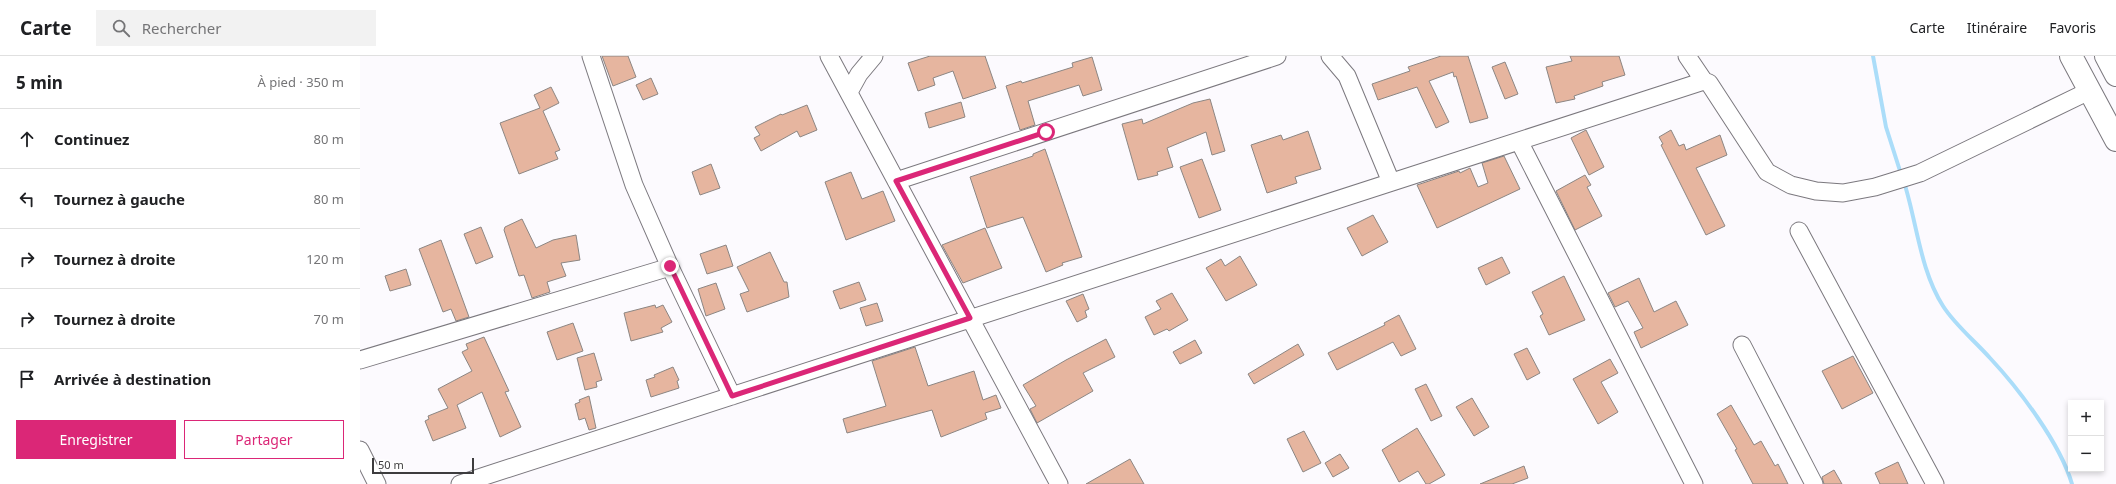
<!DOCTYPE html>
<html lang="fr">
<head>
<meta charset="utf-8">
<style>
	body { margin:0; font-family:"Noto Sans",sans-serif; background:#f2f2f2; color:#202124 }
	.controls { position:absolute; right:12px; bottom:12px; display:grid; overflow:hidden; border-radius:0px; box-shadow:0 2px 6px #0003 }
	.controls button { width:36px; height:36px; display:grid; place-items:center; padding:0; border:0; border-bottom:1px solid #e0e0e0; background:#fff; color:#202124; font:20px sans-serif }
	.scale { position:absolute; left:12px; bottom:10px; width:102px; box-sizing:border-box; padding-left:4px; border:2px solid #3d3c3e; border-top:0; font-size:11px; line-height:14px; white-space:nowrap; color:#3d3c3e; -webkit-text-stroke:3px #fff; paint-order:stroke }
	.stop { position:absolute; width:12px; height:12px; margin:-9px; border:3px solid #db2777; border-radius:50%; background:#fff }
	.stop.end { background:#db2777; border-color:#fff; box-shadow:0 1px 4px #0008 }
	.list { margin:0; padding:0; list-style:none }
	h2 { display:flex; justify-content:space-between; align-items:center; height:52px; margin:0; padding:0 16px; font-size:17px }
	h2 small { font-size:13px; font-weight:400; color:#757577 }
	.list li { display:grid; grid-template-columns:26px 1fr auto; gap:12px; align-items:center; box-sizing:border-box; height:60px; padding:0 16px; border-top:1px solid #e0e0e0 }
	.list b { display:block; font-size:15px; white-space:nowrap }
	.list em { font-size:13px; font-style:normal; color:#757577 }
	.actions { display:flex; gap:8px; padding:12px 16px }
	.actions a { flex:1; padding:9px 0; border:1px solid #db2777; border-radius:0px; text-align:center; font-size:14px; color:#db2777 }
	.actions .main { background:#db2777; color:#fff }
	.icon { flex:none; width:22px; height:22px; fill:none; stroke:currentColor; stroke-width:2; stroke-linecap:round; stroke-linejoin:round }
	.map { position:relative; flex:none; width:1756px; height:428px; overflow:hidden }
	header { display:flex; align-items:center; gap:24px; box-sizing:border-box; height:56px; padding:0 20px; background:#fff; border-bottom:1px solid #e0e0e0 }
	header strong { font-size:19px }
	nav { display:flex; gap:22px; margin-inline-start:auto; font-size:14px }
	.search { width:280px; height:36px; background:#f2f2f2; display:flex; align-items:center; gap:10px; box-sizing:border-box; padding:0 14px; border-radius:0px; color:#757577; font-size:15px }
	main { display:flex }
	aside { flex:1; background:#fff }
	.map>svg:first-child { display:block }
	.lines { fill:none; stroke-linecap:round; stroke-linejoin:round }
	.stream { stroke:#abddf9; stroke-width:4 }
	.building { fill:#e6b59f; stroke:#8c8683 }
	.minor-casing { stroke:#7b787e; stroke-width:19 }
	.major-casing { stroke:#7b787e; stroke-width:24 }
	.minor { stroke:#fff; stroke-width:17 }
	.major { stroke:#fff; stroke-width:22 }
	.route { stroke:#db2777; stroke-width:5 }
</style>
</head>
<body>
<header>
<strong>Carte</strong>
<div class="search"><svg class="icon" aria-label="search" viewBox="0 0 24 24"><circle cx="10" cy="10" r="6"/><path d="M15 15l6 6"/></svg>Rechercher</div>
<nav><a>Carte</a><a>Itinéraire</a><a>Favoris</a></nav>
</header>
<main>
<aside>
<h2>5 min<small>À pied · 350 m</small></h2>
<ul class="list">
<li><svg class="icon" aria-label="ahead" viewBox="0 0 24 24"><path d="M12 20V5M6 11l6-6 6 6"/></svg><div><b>Continuez</b></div><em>80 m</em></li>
<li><svg class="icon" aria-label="left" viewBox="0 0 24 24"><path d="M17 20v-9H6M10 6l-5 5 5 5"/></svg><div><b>Tournez à gauche</b></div><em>80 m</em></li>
<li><svg class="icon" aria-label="right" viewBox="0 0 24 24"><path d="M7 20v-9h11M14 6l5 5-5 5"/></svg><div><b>Tournez à droite</b></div><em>120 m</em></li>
<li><svg class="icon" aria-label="right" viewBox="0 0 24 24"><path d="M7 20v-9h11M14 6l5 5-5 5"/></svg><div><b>Tournez à droite</b></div><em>70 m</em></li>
<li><svg class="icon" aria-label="arrive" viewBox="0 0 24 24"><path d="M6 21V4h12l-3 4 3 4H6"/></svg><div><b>Arrivée à destination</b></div></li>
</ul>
<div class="actions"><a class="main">Enregistrer</a><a>Partager</a></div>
</aside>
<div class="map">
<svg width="1756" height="428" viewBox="0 0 1756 428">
	<rect width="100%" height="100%" fill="#fcfafe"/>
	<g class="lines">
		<path class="stream" d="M 1513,0 L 1526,71 L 1541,118
			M 1544,126 C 1557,167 1560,214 1583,250 C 1595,269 1615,285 1630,302 C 1659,333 1700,387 1712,428"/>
	</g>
	<path class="building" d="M 242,0 L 268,0 L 276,21 L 253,30 Z
		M 570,0 L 625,0 L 636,32 L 603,43 L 593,15 L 573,22 L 575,29 L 558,35 L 548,7 Z
		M 1081,0 L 1108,0 L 1128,62 L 1110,67 L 1096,20 L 1094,21 L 1093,16 L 1069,25 L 1089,66 L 1076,72 L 1057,31 L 1018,44 L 1012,28 L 1050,15 L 1048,11 Z
		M 1210,0 L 1259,0 L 1265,19 L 1242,26 L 1243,30 L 1214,40 L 1215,43 L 1196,47 L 1186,11 L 1212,5 Z
		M 732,1 L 742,34 L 723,40 L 719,29 L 668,45 L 675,69 L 660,74 L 646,30 L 661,25 L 662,27 L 713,11 L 712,7 Z
		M 1145,6 L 1158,38 L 1145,43 L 1132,11 Z
		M 291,22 L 298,38 L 283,44 L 276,29 Z
		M 191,31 L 199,47 L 183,55 L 200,94 L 195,96 L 198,103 L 159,118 L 140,67 L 180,52 L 174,39 Z
		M 850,43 L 865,95 L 852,99 L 846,76 L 807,92 L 813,111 L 797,116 L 798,119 L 778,124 L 762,68 L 782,63 L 783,68 L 833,47 Z
		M 601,46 L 605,61 L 569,72 L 565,57 Z
		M 447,49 L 457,74 L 440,81 L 437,75 L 401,95 L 394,82 L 400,79 L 395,71 L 421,58 L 422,59 Z
		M 1226,74 L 1244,111 L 1229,119 L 1211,82 Z
		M 1311,74 L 1319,90 L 1324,88 L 1326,94 L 1360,79 L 1367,99 L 1336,112 L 1365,170 L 1346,179 L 1301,89 L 1303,88 L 1299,81 Z
		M 948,75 L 961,113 L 935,121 L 937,127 L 907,137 L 891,89 L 921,79 L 923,84 Z
		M 685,93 L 722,201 L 702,207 L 703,209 L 686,216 L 663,161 L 627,172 L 610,121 L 673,100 L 673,98 Z
		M 1144,100 L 1160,133 L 1077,172 L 1057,129 L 1099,115 L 1100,117 L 1110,112 L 1118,131 L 1128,127 L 1122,107 Z
		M 842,103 L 861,154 L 839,162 L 820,111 Z
		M 351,108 L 360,132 L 340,139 L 332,116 Z
		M 491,116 L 502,143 L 523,135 L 535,165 L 486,184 L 465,126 Z
		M 1225,119 L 1231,129 L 1227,131 L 1242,160 L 1215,174 L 1196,135 Z
		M 1013,159 L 1028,186 L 1002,200 L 987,172 Z
		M 162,163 L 176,192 L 193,184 L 216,179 L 220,204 L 201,207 L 206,220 L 187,226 L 190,236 L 172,242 L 164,219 L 159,220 L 144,174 L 145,171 Z
		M 121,171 L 133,201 L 116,208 L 104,178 Z
		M 625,172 L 642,212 L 603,227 L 582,189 Z
		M 81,184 L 109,261 L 96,265 L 91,253 L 83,256 L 59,193 Z
		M 366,189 L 373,210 L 347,218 L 340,198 Z
		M 410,196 L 424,226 L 427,226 L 429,241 L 387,256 L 380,238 L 389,235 L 377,211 Z
		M 880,200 L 897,229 L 866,245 L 846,212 L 861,203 L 865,210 Z
		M 1142,201 L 1150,217 L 1126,229 L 1118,212 Z
		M 46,213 L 51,229 L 30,235 L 25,220 Z
		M 1204,220 L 1225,264 L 1189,279 L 1180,260 L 1183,258 L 1172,236 Z
		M 1279,222 L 1294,256 L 1316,245 L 1328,269 L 1281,292 L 1274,276 L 1283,272 L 1268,245 L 1255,251 L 1248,237 Z
		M 499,226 L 506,244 L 480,253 L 473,235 Z
		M 356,227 L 365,253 L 346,260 L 338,233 Z
		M 812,237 L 828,264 L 809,275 L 807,273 L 794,279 L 785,261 L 801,253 L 796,245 Z
		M 723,238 L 729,253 L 725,255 L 727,261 L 717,266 L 706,245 Z
		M 517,247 L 523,265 L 506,270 L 500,252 Z
		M 295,249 L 296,252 L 303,249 L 312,266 L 301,272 L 303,276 L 271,285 L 264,257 Z
		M 1039,259 L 1056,293 L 1041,300 L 1033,286 L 977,314 L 968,297 L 1025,269 L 1024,267 Z
		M 213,267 L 223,295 L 197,304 L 187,276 Z
		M 124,281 L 149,335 L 145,336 L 161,371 L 140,381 L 122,336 L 97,349 L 106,372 L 73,385 L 65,365 L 69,363 L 68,360 L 88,352 L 78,333 L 112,315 L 102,296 L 108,293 L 106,288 Z
		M 746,283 L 755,301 L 723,317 L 733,335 L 677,367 L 670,353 L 676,350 L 663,329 L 706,304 Z
		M 835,284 L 842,297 L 820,308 L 813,296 Z
		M 938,288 L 944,299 L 894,328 L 888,318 Z
		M 555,291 L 568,330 L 614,315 L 623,344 L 636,339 L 641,352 L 625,357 L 627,363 L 581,381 L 572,354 L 487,377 L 483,363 L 526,350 L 512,305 Z
		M 1167,292 L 1180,317 L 1167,324 L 1154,298 Z
		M 234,297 L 242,324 L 236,326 L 237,331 L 225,334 L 217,302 Z
		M 1493,300 L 1513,337 L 1482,353 L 1462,315 Z
		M 1250,303 L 1258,317 L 1241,326 L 1258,356 L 1238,368 L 1213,323 Z
		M 313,311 L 319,324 L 317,325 L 319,332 L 291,341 L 286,324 L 295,321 L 294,319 Z
		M 1066,328 L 1082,360 L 1071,365 L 1055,333 Z
		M 229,340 L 236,372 L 229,374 L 225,362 L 219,364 L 215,348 L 220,346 L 219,344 Z
		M 1112,342 L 1129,371 L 1114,380 L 1096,351 Z
		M 1371,349 L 1394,389 L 1401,385 L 1415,410 L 1418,408 L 1428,428 L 1393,428 L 1375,394 L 1377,393 L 1357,358 Z
		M 1057,372 L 1085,419 L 1069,428 L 1066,428 L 1058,415 L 1039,426 L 1022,394 Z
		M 944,375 L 961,407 L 943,416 L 927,383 Z
		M 980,398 L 989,412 L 973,421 L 965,407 Z
		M 770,403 L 784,428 L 726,428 Z
		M 1538,406 L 1548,428 L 1520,428 L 1515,417 Z
		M 1164,410 L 1168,422 L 1152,428 L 1120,428 Z
		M 1474,414 L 1482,428 L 1464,428 L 1462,421 Z"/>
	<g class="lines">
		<defs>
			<path id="minor" d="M 231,0 L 274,129 L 310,211 L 372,340
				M 469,0 L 699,428
				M 970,0 L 987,20 L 1031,126
				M 1327,0 L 1344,25 L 1349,27 L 1407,116 L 1431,129 L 1456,135 L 1483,137 L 1515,131 L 1560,117 L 1729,35
				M 489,36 L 499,18 L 514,0
				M 1159,85 L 1334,428
				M 536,125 L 917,0
				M 1439,175 L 1575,428
				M 1382,289 L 1454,428
				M 0,304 L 310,211
				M 0,394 L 17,428
				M 100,428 L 1344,25"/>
			<path id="major" d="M 1711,0 L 1756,84
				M 1746,0 L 1756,19"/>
		</defs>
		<use href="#minor" class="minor-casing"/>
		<use href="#major" class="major-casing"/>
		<use href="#minor" class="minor"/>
		<use href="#major" class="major"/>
	</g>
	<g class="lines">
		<path class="route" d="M 310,210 L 372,340 L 610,262 L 536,125 L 686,76"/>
	</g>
</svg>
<div class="controls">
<button>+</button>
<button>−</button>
</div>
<div class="scale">50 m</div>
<div class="stop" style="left:686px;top:76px"></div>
<div class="stop end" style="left:310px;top:210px"></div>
</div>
</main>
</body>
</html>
